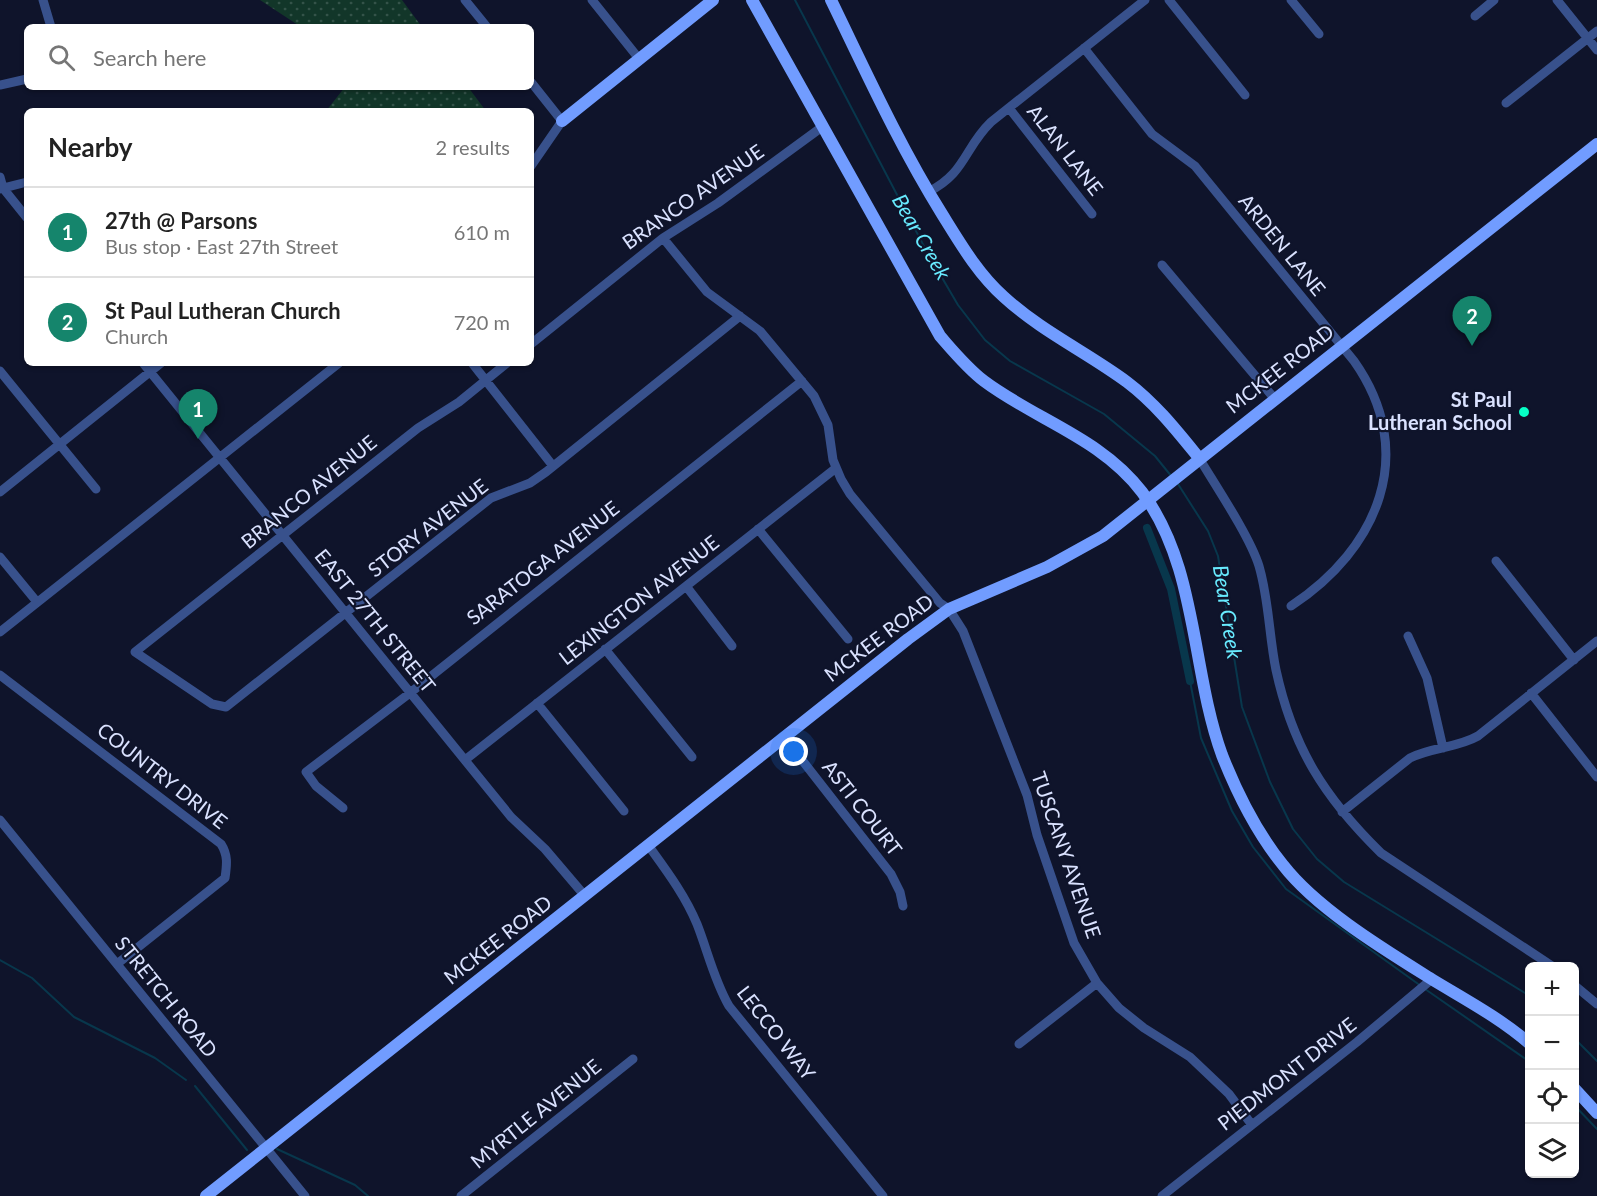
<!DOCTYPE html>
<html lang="en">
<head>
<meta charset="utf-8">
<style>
	body { margin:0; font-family:Lato,sans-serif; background:#f2f2f2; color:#222 }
	.controls { position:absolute; right:18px; bottom:18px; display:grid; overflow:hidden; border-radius:9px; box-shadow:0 2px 4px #0004 }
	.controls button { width:54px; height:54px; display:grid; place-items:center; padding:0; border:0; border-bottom:2px solid #e0e0e0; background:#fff; color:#222; font:30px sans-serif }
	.you { position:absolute; left:794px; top:752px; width:21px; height:21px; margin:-15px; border:4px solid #fff; border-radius:50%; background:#1a73e8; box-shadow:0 0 0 9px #1a73e833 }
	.badge { display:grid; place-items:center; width:39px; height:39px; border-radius:50%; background:#15856c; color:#fff; font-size:20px; font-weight:700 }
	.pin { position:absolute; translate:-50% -50px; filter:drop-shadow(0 2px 3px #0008) }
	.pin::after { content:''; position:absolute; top:32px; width:21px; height:18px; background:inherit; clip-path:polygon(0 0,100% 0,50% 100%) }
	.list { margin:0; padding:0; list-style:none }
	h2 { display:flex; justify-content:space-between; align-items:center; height:78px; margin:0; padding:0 24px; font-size:26px }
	h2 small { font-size:20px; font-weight:400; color:#767676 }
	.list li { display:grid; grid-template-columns:39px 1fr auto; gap:18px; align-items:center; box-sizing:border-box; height:90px; padding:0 24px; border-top:2px solid #e0e0e0 }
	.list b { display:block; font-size:22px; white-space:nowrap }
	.list p { margin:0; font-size:20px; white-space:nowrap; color:#767676 }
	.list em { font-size:20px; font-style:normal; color:#767676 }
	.icon { flex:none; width:33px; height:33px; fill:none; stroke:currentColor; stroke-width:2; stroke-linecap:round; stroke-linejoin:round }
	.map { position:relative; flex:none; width:1597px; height:1196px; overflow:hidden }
	.search { position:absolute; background:#fff; box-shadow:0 2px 4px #0004; left:24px; top:24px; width:510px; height:66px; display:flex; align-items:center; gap:15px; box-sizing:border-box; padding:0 21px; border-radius:9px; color:#767676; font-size:22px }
	.panel { position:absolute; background:#fff; box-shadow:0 2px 4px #0004; left:24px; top:108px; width:510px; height:258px; border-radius:9px }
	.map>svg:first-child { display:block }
	.green { fill:url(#green-dots) }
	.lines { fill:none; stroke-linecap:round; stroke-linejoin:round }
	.stream { stroke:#08374c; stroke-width:2 }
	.canal { stroke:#08374c; stroke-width:8 }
	.street { stroke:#38518c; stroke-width:9 }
	.secondary { stroke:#719cff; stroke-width:12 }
	.poi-dot { fill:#06ffc6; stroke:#0f142b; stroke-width:2 }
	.labels { text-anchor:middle; stroke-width:4.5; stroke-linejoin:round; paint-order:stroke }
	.street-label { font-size:20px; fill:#dae2ff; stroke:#0f142b }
	.poi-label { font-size:20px; font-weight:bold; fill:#dae2ff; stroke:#0f142b; text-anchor:end }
	.water-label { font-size:21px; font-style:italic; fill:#68ebff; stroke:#0f142b }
</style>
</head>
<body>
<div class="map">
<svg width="1597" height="1196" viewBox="0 0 1597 1196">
	<defs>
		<pattern id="green-dots" width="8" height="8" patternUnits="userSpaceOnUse" patternTransform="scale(1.5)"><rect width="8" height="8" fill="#123629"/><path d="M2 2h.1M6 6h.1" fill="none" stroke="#345349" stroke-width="1.8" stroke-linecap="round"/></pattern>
	</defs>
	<rect width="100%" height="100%" fill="#0f142b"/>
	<path class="green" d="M 260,0 L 402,0 L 422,27 L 301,27 Z
		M 345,87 L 468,87 L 486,111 L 326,111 Z"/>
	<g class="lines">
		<path class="stream" d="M 795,0 L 927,252 L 958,305 L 985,340 L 1010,361 L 1104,414 L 1155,456 L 1172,477
			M 1178,484 L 1208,531 L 1218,556 L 1242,707 L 1270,782 L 1293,829 L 1317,859 L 1344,882 L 1530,996
			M 1190,681 L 1201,738 L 1232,811 L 1253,847 L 1286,889 L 1421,986
			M 0,960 L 32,978 L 74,1017 L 155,1058 L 186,1080
			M 1425,989 L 1530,1062
			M 1574,1038 L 1597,1061
			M 195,1086 L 247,1150
			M 1574,1105 L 1597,1129
			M 277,1149 L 355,1185 L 368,1196"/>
		<path class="canal" d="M 1147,528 L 1171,589 L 1190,681"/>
		<path class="street" d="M 43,0 L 51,27
			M 465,0 L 487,27
			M 592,0 L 640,60
			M 1169,0 L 1245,95
			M 1291,0 L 1319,34
			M 1557,0 L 1597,50
			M 1475,16 L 1494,0
			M 1084,48 L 1152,134 L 1195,166 L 1354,361 C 1419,453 1378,549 1291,606
			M 531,82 L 562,121 L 531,166
			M 0,85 L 27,79
			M 1506,103 L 1597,31
			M 1009,108 L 1092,214
			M 0,177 L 3,188 L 27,218
			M 0,189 L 27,182
			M 928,192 C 966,173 964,148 991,122 L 1145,0
			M 663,238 L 707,292 L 760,331 L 814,396 L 828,425 L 833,460 L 841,479 L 850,494 L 940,603 L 949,609 L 963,631 L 1027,795 L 1037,835 L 1074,943 L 1097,983 L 1119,1008 L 1144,1028 L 1190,1057 L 1229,1094 L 1252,1125
			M 1162,265 L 1274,398
			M 531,344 L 663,238 L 718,203 L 822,127
			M 143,363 L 511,817 L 545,849 L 585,896
			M 472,363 L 553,466
			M 507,363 L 459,402 L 418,428 L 135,652 L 212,704 L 226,707 L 491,498 L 530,483 L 546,472 L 740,316
			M 0,371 L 96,489
			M 1199,458 C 1216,486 1250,537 1259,566 C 1269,600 1269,636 1276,670 C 1293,748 1324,797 1381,853 L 1552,966
			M 0,492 L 161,363
			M 758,529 L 848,639
			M 0,557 L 37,602
			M 1496,561 L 1574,660
			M 686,586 L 732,646
			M 0,632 L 339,363
			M 1408,636 L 1427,678 L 1443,748
			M 605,649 L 692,757
			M 0,675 L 221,844 C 228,855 227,864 225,878 L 117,964
			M 1531,693 L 1597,777
			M 537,703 L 624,811
			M 784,737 L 891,874 L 900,892 L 903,906
			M 465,760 L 836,468
			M 343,808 L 316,786 L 306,772 L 410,693 L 802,381
			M 1342,812 L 1410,758 C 1432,747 1457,748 1478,736 L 1597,641
			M 0,820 L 305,1196
			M 648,845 C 666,870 685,895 697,924 C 708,952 714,980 729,1006 L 883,1196
			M 1574,985 L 1597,1004
			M 1019,1044 L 1097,983
			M 461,1196 L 633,1059
			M 1162,1196 L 1357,1042 L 1432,979"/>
		<path class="secondary" d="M 752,0 L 940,336 C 954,352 967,368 984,381 C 1036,420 1101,438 1142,492 C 1198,567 1191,670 1222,755 C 1237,793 1257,833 1283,865 C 1317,909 1385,950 1433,980 C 1466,1000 1500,1018 1530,1044
			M 831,0 C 866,72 899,145 942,214 C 960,243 978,274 1004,297 C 1041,331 1088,353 1127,382 C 1156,404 1177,431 1199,458
			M 562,121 L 713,0
			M 1574,1088 L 1597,1113
			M 206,1196 L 908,639 L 949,609 L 1047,567 L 1103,536 L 1597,144"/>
	</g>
	<circle class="poi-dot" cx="1524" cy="412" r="6"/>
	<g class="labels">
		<g class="street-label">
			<text transform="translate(1065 150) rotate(52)" y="7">ALAN LANE</text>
			<text transform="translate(693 197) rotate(-35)" y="7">BRANCO AVENUE</text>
			<text transform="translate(1282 245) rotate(51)" y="7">ARDEN LANE</text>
			<text transform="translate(1280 369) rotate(-38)" y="7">MCKEE ROAD</text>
			<text transform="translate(309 492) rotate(-39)" y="7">BRANCO AVENUE</text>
			<text transform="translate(428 528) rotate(-38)" y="7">STORY AVENUE</text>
			<text transform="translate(543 563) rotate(-38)" y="7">SARATOGA AVENUE</text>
			<text transform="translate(639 600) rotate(-38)" y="7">LEXINGTON AVENUE</text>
			<text transform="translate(375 621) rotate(51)" y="7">EAST 27TH STREET</text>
			<text transform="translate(879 638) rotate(-37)" y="7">MCKEE ROAD</text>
			<text transform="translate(162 776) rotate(38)" y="7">COUNTRY DRIVE</text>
			<text transform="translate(862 808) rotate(52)" y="7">ASTI COURT</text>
			<text transform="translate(1066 855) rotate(71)" y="7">TUSCANY AVENUE</text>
			<text transform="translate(498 940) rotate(-38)" y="7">MCKEE ROAD</text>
			<text transform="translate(166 997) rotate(51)" y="7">STRETCH ROAD</text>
			<text transform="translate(776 1033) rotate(52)" y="7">LECCO WAY</text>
			<text transform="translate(1287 1074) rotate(-38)" y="7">PIEDMONT DRIVE</text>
			<text transform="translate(536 1114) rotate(-39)" y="7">MYRTLE AVENUE</text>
		</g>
		<g class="poi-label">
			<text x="1512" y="407">St Paul<tspan x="1512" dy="23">Lutheran School</tspan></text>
		</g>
		<g class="water-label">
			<text transform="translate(921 237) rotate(60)" y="7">Bear Creek</text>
			<text transform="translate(1227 612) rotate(81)" y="7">Bear Creek</text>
		</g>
	</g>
</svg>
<div class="controls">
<button>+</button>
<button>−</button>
<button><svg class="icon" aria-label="locate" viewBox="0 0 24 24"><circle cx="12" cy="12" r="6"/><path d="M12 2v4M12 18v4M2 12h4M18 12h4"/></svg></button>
<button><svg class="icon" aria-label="layers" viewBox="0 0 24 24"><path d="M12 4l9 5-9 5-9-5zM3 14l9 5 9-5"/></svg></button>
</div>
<div class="you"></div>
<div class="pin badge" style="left:198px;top:439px">1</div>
<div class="pin badge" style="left:1472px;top:346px">2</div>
<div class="search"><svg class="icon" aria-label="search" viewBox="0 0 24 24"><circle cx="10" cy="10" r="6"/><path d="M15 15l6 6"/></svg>Search here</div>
<section class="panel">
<h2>Nearby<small>2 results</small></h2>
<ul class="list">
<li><span class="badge">1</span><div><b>27th @ Parsons</b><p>Bus stop · East 27th Street</p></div><em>610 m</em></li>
<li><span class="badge">2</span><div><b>St Paul Lutheran Church</b><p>Church</p></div><em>720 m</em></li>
</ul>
</section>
</div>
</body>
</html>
